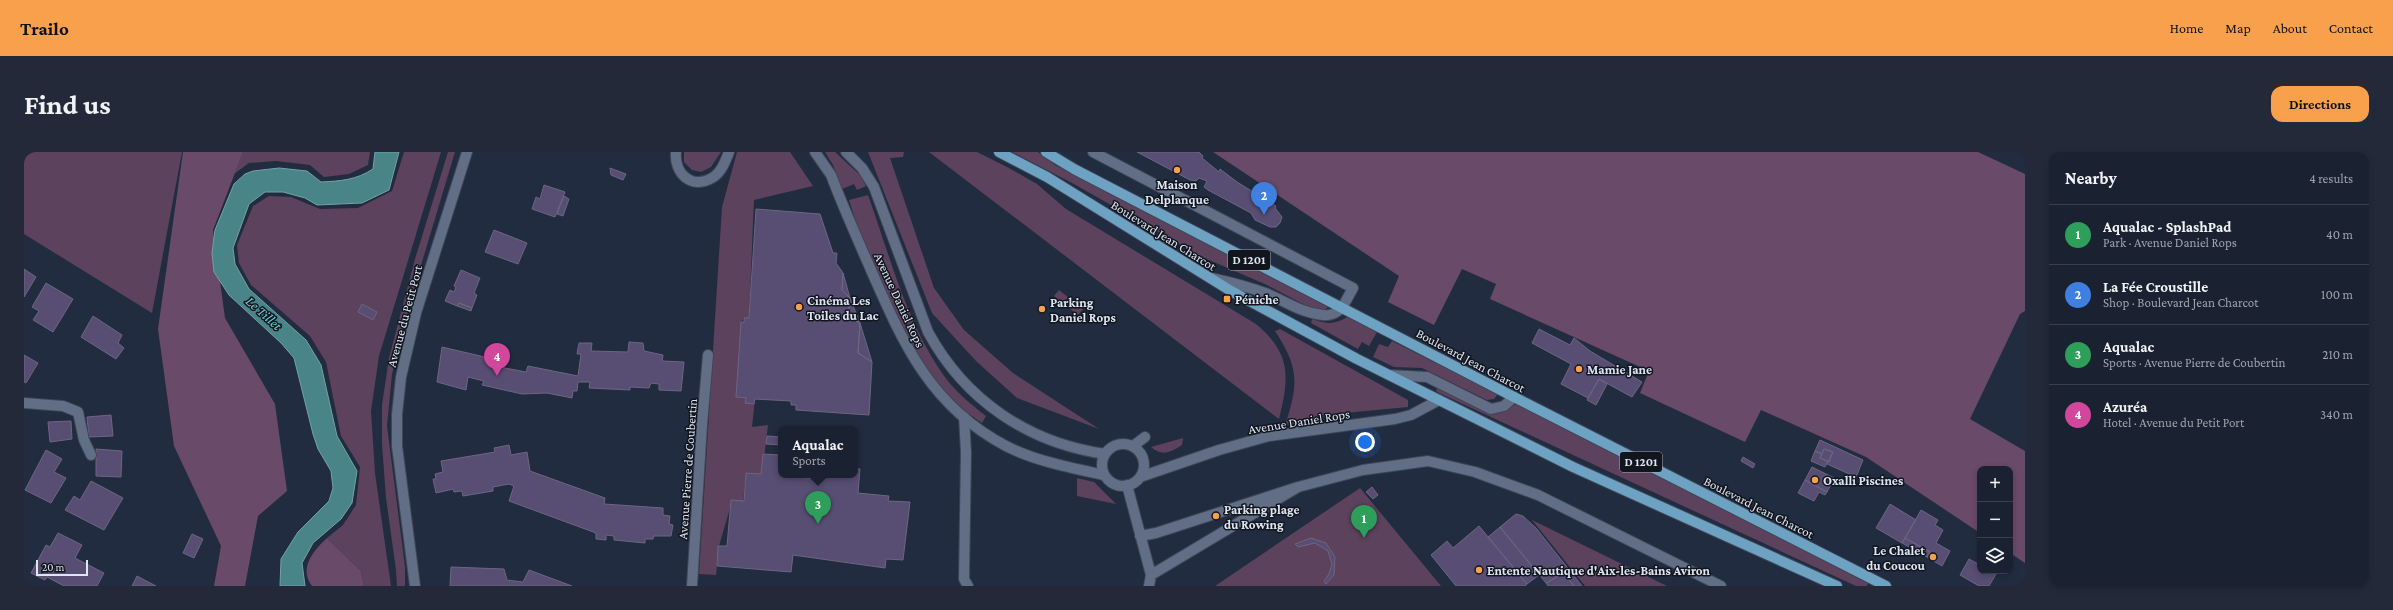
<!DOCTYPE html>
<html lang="en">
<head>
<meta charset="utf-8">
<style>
	body { margin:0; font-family:"Crimson Pro",serif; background:#232938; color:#f1f3f6 }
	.controls { position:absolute; right:12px; bottom:12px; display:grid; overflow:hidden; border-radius:8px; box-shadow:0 2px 6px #0003 }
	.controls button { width:36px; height:36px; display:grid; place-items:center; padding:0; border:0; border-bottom:1px solid #383e4c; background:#1a2130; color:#f1f3f6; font:20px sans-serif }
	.scale { position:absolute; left:12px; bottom:10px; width:52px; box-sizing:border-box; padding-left:4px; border:2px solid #dfe6f3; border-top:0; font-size:11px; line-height:14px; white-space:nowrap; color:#dfe6f3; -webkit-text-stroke:3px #10151e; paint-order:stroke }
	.you { position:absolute; left:1341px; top:290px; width:14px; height:14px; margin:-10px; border:3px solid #fff; border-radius:50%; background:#1a73e8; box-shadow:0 0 0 6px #1a73e833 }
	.badge { display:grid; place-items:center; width:26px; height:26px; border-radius:50%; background:#f8a04b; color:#fff; font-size:13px; font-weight:700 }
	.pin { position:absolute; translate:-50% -33px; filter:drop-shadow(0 1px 2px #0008) }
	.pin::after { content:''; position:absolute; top:21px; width:14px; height:12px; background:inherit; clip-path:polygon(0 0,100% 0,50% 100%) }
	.popup { position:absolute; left:754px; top:274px; width:80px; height:52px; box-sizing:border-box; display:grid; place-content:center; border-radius:8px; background:#1a2130; filter:drop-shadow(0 1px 3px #0005); font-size:13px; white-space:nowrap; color:#9fa3ab }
	.popup b { font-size:15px; color:#f1f3f6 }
	.popup::after { content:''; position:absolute; left:50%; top:100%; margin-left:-8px; border:8px solid transparent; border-top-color:#1a2130 }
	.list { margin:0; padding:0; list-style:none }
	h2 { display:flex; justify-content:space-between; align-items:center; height:52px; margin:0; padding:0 16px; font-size:17px }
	h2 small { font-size:13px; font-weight:400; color:#9fa3ab }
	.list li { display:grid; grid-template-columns:26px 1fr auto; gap:12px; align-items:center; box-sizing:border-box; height:60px; padding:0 16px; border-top:1px solid #383e4c }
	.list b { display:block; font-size:15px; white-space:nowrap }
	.list p { margin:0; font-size:13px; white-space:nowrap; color:#9fa3ab }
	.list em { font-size:13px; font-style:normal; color:#9fa3ab }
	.icon { flex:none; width:22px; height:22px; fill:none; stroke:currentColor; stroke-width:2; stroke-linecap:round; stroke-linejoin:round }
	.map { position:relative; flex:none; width:2001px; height:434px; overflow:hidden; border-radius:12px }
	header { display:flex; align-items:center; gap:24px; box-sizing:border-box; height:56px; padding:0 20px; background:#f8a04b; color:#111 }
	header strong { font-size:19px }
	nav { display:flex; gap:22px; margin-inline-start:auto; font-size:14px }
	.intro { display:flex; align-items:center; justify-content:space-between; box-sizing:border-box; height:96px; padding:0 24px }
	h1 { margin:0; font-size:28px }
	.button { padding:10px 18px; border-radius:12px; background:#f8a04b; color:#111; font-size:14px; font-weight:700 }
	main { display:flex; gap:24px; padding:0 24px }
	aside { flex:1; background:#1a2130; border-radius:12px; box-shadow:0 2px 6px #0003 }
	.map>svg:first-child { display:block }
	.green { fill:#5c425c }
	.forest { fill:#694a68 }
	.water { fill:#488488; stroke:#75a1a8 }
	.building { fill:#584e74; stroke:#6c667f }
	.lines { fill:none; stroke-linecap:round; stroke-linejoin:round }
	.service-casing { stroke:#3e4657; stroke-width:12 }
	.minor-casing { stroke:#3e4657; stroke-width:12 }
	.tertiary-casing { stroke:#3e4657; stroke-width:12 }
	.primary-casing { stroke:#3e4657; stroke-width:12 }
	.service { stroke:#626e85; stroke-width:10 }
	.minor { stroke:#626e85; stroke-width:10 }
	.tertiary { stroke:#626e85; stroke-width:10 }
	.primary { stroke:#6da2c3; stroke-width:10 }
	.poi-dot { fill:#f8a04b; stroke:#10151e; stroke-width:1.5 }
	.labels { text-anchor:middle; stroke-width:3; stroke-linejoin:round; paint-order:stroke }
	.shield { fill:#10151e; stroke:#a1a7b3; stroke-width:1 }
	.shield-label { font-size:12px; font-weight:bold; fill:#dfe6f3 }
	.poi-label { font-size:13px; font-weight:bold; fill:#dfe6f3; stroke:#10151e; text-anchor:start }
	.street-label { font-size:13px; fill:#dfe6f3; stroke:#10151e }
	.water-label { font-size:14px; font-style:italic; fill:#70d2d8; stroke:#10151e }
</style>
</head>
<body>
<header>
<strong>Trailo</strong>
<nav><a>Home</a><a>Map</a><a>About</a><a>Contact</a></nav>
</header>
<div class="intro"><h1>Find us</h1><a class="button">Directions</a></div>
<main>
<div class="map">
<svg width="2001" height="434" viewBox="0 0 2001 434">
	<rect width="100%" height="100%" fill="#222c40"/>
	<path class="green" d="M 0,0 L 158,0 L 128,161 L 0,82 Z
		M 219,0 L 346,0 L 344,13 L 325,22 L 300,25 L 286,13 L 252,9 L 225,11 L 210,22 Z
		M 380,0 L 417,0 L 355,204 L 347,259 L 351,321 L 367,434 L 340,434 L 337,419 L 303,386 L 319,373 L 332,353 L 336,315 L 317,284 L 302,210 L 286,184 L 227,133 L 215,111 L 213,93 L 229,54 L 245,44 L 267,45 L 296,57 L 334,56 L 368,39 Z
		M 424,0 L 431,0 L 389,140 L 368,222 L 363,274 L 381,415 L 381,434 L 373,434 L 372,418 L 362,346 L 358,292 L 358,253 L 365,206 L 391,107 Z
		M 660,0 L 697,0 L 687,15 L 677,20 L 668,18 L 660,10 Z
		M 713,0 L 766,0 L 789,34 L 730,48 L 725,166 L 720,166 L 717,170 L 712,245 L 722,246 L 721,251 L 731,247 L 728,275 L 744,273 L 738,323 L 722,321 L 719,350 L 708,349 L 695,394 L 692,423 L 675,422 L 698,55 Z
		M 801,0 L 811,0 L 837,24 L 842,34 L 833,38 L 830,32 L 818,37 L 809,13 Z
		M 844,0 L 880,0 L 879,5 L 866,6 L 910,136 L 940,178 L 989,221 L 1075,277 L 993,246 L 952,209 L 908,161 Z
		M 905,0 L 953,0 L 983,15 L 1013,32 L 1042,57 L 1232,172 C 1268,202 1265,226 1255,267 Z
		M 988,0 L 1014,0 L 1031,13 L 1304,155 L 1299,160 L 1288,157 L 1243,133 L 1176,104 L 1050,32 Z
		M 844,43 C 866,104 884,177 924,229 C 935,243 948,253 962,264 L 958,271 L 938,257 L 917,237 L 882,189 L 836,83 L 825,48 Z
		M 1035,138 L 1059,157 L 1054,163 L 1030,144 Z
		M 1323,165 L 1353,180 L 1345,194 L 1338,190 L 1334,197 L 1287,171 L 1288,167 C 1302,172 1310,173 1323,165 Z
		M 1256,177 L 1384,248 L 1384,255 L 1310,262 L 1261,274 C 1274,232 1276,217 1251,179 Z
		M 1368,189 L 1474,242 L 1470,247 L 1463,248 L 1398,216 L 1370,215 L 1349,205 L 1355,192 L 1364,195 Z
		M 1415,236 L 1466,262 L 1481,259 L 1492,252 L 1844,431 L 1843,434 L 1832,434 L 1413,240 L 1412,237 Z
		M 1159,286 L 1158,293 C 1147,300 1138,305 1127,295 Z
		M 1053,326 L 1070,330 L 1092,352 L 1053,344 Z
		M 1336,336 L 1417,434 L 1191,434 Z
		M 1508,368 L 1643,434 L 1561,434 Z"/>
	<path class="forest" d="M 159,0 L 219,0 L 189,78 L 201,166 L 251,252 L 263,339 L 234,364 L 221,434 L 190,434 L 197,394 L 150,294 L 134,177 Z
		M 1189,0 L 1954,0 L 2001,22 L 2001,159 L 1996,162 L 1946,267 L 2001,299 L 2001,411 L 1986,401 L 1986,317 L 1956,317 L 1956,381 L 1842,305 L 1737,258 L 1721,290 L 1616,241 L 1625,219 L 1466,147 L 1472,132 L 1438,117 L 1410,173 L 1364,150 L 1375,124 Z
		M 303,386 L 337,419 L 340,434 L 288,434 C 274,416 290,398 303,386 Z"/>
	<path class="water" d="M 351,0 L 375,0 L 365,38 L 338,51 L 293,53 L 281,46 L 259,40 L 241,40 L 225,52 L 209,96 L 211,112 L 225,137 L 282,188 L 297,213 L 313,284 L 333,319 L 328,351 L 317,367 L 289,391 L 278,411 L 281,434 L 256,434 L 257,407 L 274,380 L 305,349 L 309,336 L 307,319 L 294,297 L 289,282 L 270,206 L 257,191 L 205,143 L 190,120 L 188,101 L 191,78 L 210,32 L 221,22 L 229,19 L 255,16 L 283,19 L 297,30 C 317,29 332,28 349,17 Z"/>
	<path class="building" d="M 1113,0 L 1175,0 L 1179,4 L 1178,6 L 1195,20 L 1196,17 L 1213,30 L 1252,54 L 1251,56 L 1258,65 L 1256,71 L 1252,75 L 1246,75 L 1231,68 L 1227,61 L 1184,38 L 1180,35 L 1183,29 L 1175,26 L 1172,29 L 1166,28 Z
		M 586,16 L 602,22 L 599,28 L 587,23 Z
		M 520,33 L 541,40 L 531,65 L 508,57 L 512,45 L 516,47 Z
		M 540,44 L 545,47 L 539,64 L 533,62 Z
		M 732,57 L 796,62 L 809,101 L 813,101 L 812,111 L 819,121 L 818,138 L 826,146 L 824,164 L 836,171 L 834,201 L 848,210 L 845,263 L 772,258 L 772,253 L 767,253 L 767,249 L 731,247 L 730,252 L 721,251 L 722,246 L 712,245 L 717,170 L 720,170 L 720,166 L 725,166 Z
		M 470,78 L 503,91 L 494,112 L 461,100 Z
		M 0,117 L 12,125 L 0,145 Z
		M 437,118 L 456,126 L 450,141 L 453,143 L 448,156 L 435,151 L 433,154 L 421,149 L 426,138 L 430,140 L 432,135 L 430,134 Z
		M 819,121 L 826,146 L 818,138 Z
		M 22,131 L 49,147 L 29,180 L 9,168 L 15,159 L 8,155 Z
		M 826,146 L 836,171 L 824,164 Z
		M 435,151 L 448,156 L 447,159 L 433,154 Z
		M 338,152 L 353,160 L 349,168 L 334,160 Z
		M 69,164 L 98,183 L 94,191 L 100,196 L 92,207 L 57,185 Z
		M 836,171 L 848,210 L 834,201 Z
		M 1515,177 L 1546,193 L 1550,186 L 1566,199 L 1618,230 L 1608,245 L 1575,227 L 1564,246 L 1537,232 L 1547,212 L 1508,191 Z
		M 605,190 L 619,191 L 620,199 L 639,203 L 638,209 L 660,210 L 657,239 L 635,238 L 635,232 L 627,231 L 625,236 L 606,235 L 606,238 L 565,236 L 566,230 L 554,230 L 553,239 L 549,239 L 548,246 L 523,241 L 498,242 L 458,233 L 460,229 L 444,225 L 442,238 L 413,230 L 418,195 L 465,206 L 465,213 L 502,220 L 504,214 L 554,224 L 557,202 L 553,202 L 555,191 L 568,191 L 567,199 L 604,200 Z
		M 0,203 L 14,211 L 2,231 L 0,230 Z
		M 1575,227 L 1583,232 L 1572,253 L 1563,248 Z
		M 87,263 L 89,284 L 65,285 L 63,265 Z
		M 47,269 L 48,287 L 26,290 L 24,270 Z
		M 743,284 L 757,285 L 757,293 L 742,292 Z
		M 1796,288 L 1839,308 L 1832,325 L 1803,312 L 1809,300 L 1800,297 L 1798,302 L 1791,299 Z
		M 485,293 L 487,303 L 503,300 L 506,319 L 581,346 L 580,352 L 639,356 L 639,363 L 646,364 L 645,372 L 649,373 L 647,384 L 630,384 L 629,387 L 621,387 L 621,391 L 590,388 L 590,384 L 582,383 L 582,388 L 572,387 L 572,381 L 485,349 L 490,334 L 485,332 L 469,335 L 469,339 L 439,344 L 438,339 L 430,340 L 429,337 L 412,341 L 409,327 L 412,327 L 411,322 L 419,320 L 417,309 L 471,300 L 470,296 Z
		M 72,297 L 98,299 L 97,325 L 72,324 Z
		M 1800,297 L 1809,300 L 1805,310 L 1796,306 Z
		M 22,298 L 38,307 L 30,320 L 42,326 L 27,351 L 1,338 Z
		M 1791,299 L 1798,302 L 1796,306 L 1804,309 L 1801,315 L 1787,309 Z
		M 739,302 L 757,303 L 757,323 L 781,323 L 781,326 L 793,327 L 794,323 L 831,323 L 831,316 L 836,317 L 834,341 L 865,344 L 864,349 L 886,350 L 879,408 L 862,407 L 861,416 L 769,403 L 767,420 L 693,414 L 694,394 L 703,394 L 707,348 L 720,349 L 722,321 L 737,322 Z
		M 1719,305 L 1731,312 L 1729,316 L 1717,309 Z
		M 1788,315 L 1810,326 L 1803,340 L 1781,328 Z
		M 1781,328 L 1803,340 L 1801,343 L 1795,340 L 1790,349 L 1774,341 Z
		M 67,329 L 99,346 L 80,378 L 41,358 L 50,344 L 56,348 Z
		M 1348,335 L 1354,343 L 1349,347 L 1342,340 Z
		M 1866,352 L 1892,368 L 1878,391 L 1852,376 Z
		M 1897,358 L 1914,368 L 1911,373 L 1919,378 L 1912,391 L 1926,399 L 1918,414 L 1903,405 L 1906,400 L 1881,386 Z
		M 1492,362 L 1499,364 L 1512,376 L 1558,434 L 1550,434 L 1540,421 L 1522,431 L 1476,375 Z
		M 1455,374 L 1503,432 L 1501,434 L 1432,434 L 1407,403 L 1423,389 L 1429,396 Z
		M 1476,375 L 1515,423 L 1503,432 L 1464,385 Z
		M 34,381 L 58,393 L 51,406 L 80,421 L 73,434 L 40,434 L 23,425 L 21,428 L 7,421 L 22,393 L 26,395 Z
		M 168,382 L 179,387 L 170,406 L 159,401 Z
		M 1287,386 L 1302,391 L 1311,405 L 1310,423 L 1302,432 L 1300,429 L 1305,422 L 1308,412 L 1304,399 L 1291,391 L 1274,395 L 1271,392 Z
		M 1881,386 L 1906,400 L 1903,405 L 1878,391 Z
		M 1945,407 L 1956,413 L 1956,419 L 1967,419 L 1972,422 L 1965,434 L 1955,434 L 1936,423 Z
		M 427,415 L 480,417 L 483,428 L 499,430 L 505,418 L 548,434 L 426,434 Z
		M 1540,421 L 1550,434 L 1524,434 L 1522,431 Z
		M 113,424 L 132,434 L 108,434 Z"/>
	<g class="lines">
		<defs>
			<path id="service" d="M 652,0 C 650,21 667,38 688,26 C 697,21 701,10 705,0
				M 1069,0 L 1329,136 L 1318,156
				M 0,251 L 39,254 L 54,260 L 60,288 L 67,303
				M 940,265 L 942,300 L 940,427 L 944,434
				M 678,273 L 684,203
				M 1109,294 L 1121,285
				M 1103,333 L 1127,423 L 1125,434
				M 1274,335 L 1339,318 L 1404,309 L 1451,320 L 1514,343 L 1697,434
				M 1116,384 L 1132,381 L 1274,335 L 1127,423"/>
			<path id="minor" d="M 791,0 L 807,23 C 819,55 833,86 847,118 C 879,191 906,254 982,294 C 1011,309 1048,316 1080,323
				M 822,0 L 838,16 L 850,35 L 904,180 C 941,248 1004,291 1081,302
				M 1187,126 C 1206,130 1225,135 1244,142 C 1262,150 1278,161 1299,163 C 1307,164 1312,161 1318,156
				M 1365,223 L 1403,225 L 1467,257 L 1480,254 L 1490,245
				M1078 313a21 21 0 1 1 42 0a21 21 0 1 1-42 0Z
				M 1116,325 L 1195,298 L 1245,284 L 1371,267 L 1387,263 L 1415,248
				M 668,434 L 678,273"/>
			<path id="tertiary" d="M 391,434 L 373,294 L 373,262 L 377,225 L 392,161 L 443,0"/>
			<path id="primary" d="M 975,0 L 1023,25 L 1207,139 L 1333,207 L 1549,315 L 1813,434
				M 1022,0 L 1050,17 L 1490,245 L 1862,434"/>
		</defs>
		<use href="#service" class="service-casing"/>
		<use href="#minor" class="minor-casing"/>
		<use href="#tertiary" class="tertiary-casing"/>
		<use href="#primary" class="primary-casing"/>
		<use href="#service" class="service"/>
		<use href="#minor" class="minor"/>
		<use href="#tertiary" class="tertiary"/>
		<use href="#primary" class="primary"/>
	</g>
	<g class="poi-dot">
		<circle cx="1153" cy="18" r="4"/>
		<rect x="1199" y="143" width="8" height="8" rx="2"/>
		<circle cx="775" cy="155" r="4"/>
		<circle cx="1018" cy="157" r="4"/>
		<circle cx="1555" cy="217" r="4"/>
		<circle cx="1791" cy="328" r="4"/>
		<circle cx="1192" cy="364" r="4"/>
		<circle cx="1909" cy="405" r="4"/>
		<circle cx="1455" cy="418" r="4"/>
	</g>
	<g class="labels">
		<g class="shield">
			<rect x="1204" y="98" width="42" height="20" rx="3"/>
			<rect x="1596" y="300" width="42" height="20" rx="3"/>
		</g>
		<g class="shield-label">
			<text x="1225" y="112">D 1201</text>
			<text x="1617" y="314">D 1201</text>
		</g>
		<g class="poi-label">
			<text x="1153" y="37" text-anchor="middle">Maison<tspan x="1153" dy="15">Delplanque</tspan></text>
			<text x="1211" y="152">Péniche</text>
			<text x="783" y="153">Cinéma Les<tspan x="783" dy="15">Toiles du Lac</tspan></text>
			<text x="1026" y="155">Parking<tspan x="1026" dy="15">Daniel Rops</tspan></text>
			<text x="1563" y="222">Mamie Jane</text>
			<text x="1799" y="333">Oxalli Piscines</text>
			<text x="1200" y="362">Parking plage<tspan x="1200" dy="15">du Rowing</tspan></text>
			<text x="1901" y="403" text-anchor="end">Le Chalet<tspan x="1901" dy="15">du Coucou</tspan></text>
			<text x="1463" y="423">Entente Nautique d'Aix-les-Bains Aviron</text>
		</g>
		<g class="street-label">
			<text transform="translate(1140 83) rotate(32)" y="5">Boulevard Jean Charcot</text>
			<text transform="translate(876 148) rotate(65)" y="5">Avenue Daniel Rops</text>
			<text transform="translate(380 164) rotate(-75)" y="5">Avenue du Petit Port</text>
			<text transform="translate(1447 208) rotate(28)" y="5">Boulevard Jean Charcot</text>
			<text transform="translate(1275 269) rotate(-9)" y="5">Avenue Daniel Rops</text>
			<text transform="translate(663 317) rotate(-86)" y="5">Avenue Pierre de Coubertin</text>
			<text transform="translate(1735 355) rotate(27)" y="5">Boulevard Jean Charcot</text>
		</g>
		<g class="water-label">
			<text transform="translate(240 161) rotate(42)" y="5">Le Tillet</text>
		</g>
	</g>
</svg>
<div class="controls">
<button>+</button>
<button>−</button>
<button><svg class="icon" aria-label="layers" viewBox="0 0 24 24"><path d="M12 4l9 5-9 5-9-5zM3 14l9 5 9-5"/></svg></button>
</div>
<div class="scale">20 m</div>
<div class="you"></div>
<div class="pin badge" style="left:1340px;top:386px;background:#2e9e5b">1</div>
<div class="pin badge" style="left:1240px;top:63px;background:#3f7fe0">2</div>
<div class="pin badge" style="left:794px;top:372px;background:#2e9e5b">3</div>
<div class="popup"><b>Aqualac</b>Sports</div>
<div class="pin badge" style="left:473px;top:224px;background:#d1479c">4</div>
</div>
<aside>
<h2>Nearby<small>4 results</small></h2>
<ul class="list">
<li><span class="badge" style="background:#2e9e5b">1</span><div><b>Aqualac - SplashPad</b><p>Park · Avenue Daniel Rops</p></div><em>40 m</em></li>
<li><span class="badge" style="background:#3f7fe0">2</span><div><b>La Fée Croustille</b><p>Shop · Boulevard Jean Charcot</p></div><em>100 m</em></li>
<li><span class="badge" style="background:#2e9e5b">3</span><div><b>Aqualac</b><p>Sports · Avenue Pierre de Coubertin</p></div><em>210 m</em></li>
<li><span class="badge" style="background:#d1479c">4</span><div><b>Azuréa</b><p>Hotel · Avenue du Petit Port</p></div><em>340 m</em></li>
</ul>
</aside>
</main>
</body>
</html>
